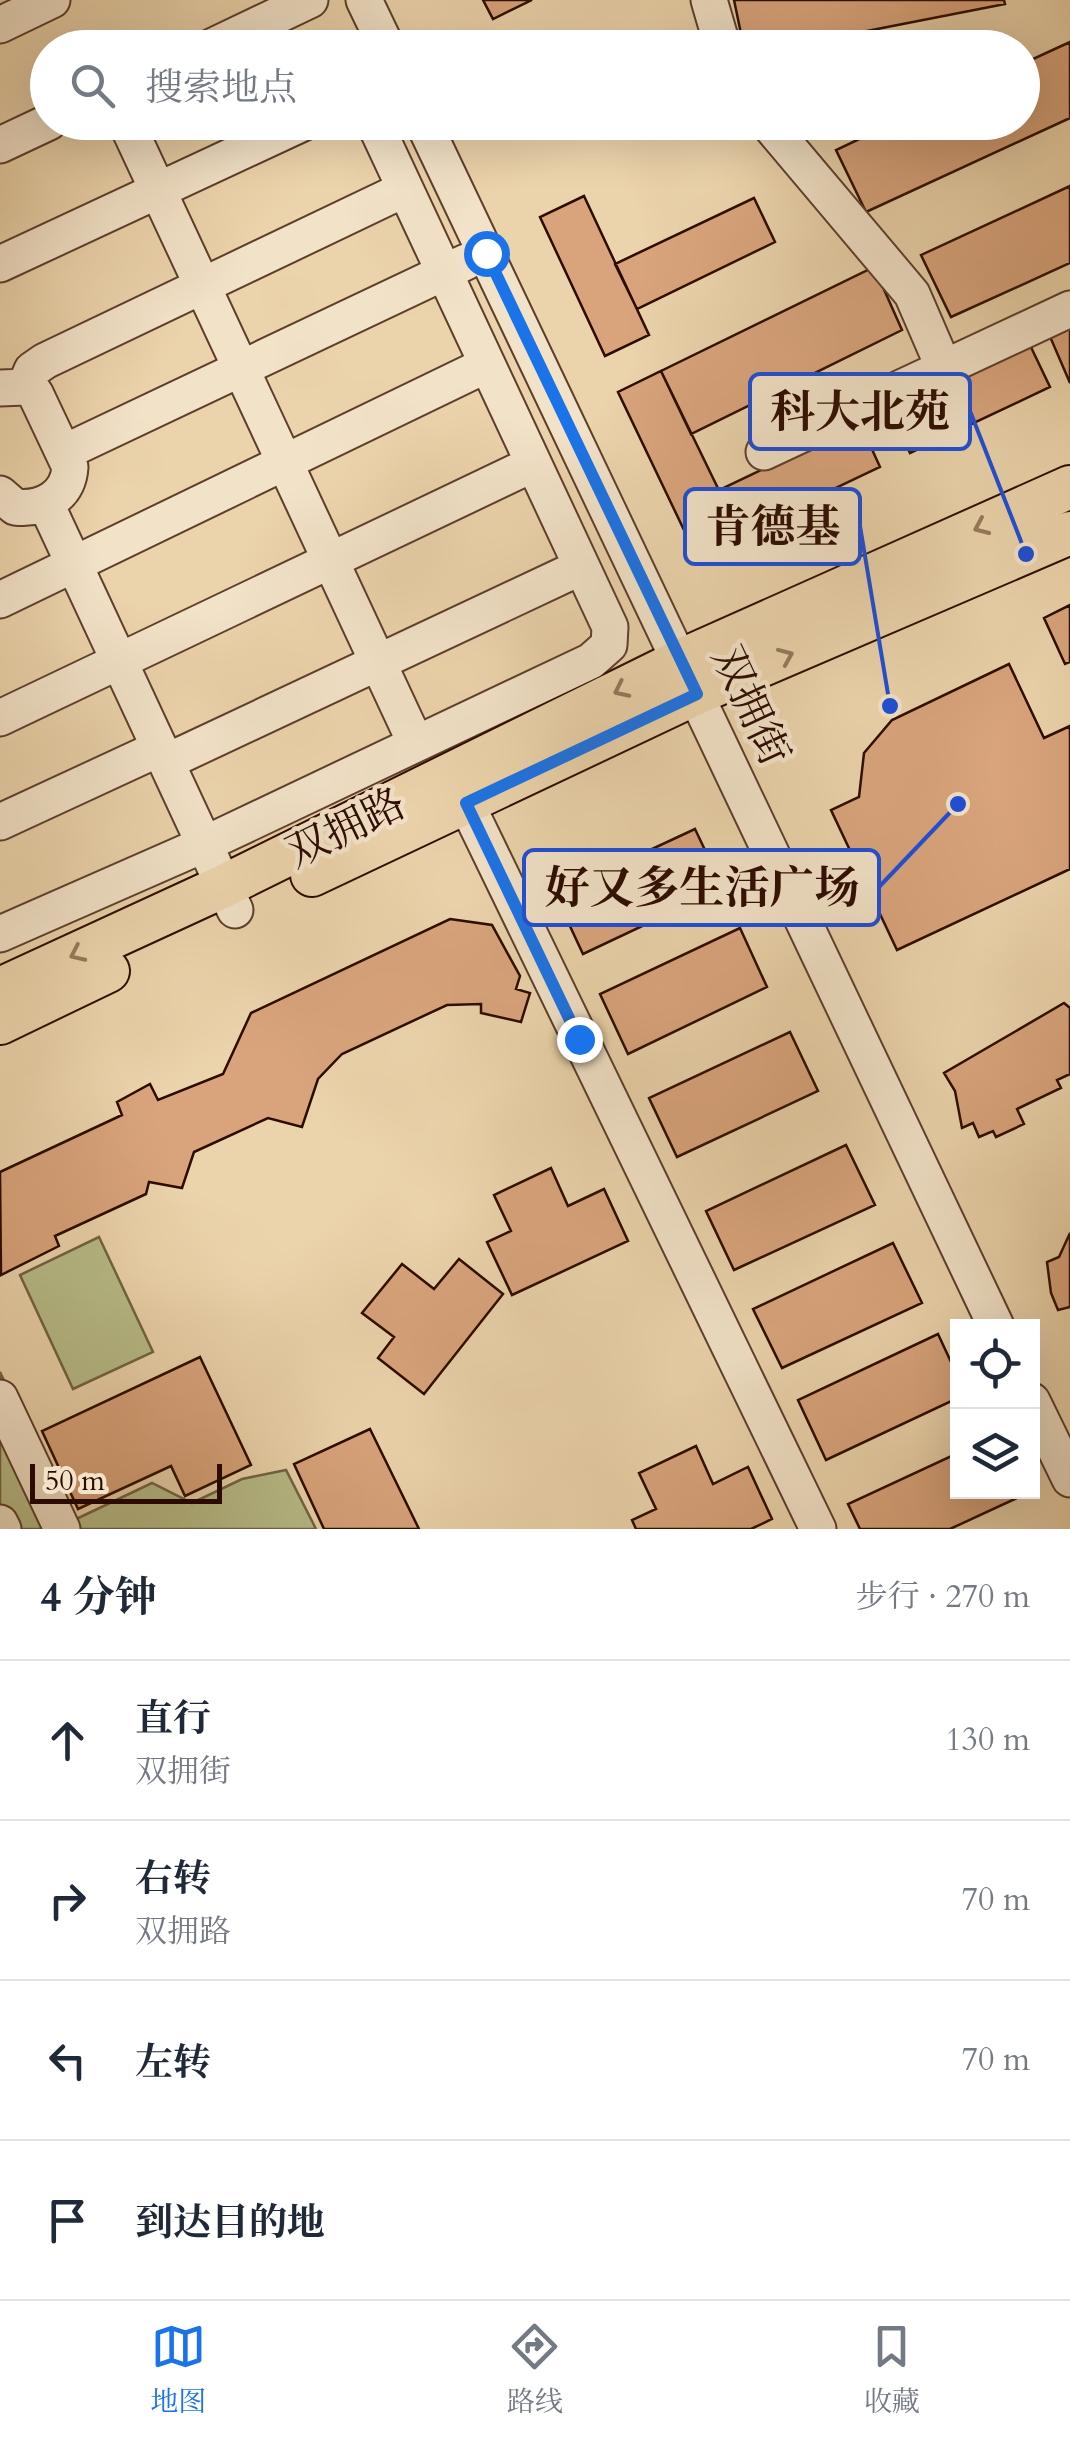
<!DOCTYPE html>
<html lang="zh">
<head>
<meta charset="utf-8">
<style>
	body { margin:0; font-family:Cardo,"Noto Serif SC",serif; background:#f6f6f7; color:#1f2937 }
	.controls { position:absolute; right:30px; bottom:30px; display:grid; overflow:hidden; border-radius:0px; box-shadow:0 10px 40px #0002 }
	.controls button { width:90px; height:90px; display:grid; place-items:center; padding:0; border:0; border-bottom:2px solid #e0e1e3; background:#fff; color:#1f2937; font:50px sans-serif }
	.scale { position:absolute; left:30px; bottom:25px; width:192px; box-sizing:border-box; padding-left:10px; border:5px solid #2c0c00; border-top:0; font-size:28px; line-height:35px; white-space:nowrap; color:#2c0c00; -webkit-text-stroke:8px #f2e2c8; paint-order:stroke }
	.stop { position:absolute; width:30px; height:30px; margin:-22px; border:8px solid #1a73e8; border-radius:50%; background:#fff }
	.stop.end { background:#1a73e8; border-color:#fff; box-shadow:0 2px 10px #0008 }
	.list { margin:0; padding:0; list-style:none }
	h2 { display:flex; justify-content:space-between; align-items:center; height:130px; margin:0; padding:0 40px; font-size:42px }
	h2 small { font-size:32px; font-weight:400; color:#747a83 }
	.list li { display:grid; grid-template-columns:65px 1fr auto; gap:30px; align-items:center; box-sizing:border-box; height:160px; padding:0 40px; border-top:2px solid #e0e1e3 }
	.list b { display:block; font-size:38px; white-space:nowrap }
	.list p { margin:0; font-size:32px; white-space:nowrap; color:#747a83 }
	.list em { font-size:32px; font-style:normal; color:#747a83 }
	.icon { flex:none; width:55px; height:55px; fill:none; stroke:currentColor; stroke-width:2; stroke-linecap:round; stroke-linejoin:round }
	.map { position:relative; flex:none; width:1070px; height:1529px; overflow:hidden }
	.search { position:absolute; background:#fff; box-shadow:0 10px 40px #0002; left:30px; right:30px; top:30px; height:110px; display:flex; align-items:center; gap:25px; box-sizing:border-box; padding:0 35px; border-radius:55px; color:#747a83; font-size:38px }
	.sheet { height:770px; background:#fff }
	nav { display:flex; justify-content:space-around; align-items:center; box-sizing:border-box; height:140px; border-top:2px solid #e0e1e3; background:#fff; font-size:28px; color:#747a83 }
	nav a { display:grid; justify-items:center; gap:5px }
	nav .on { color:#1a73e8 }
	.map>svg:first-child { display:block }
	.green { fill:#b7bc89; stroke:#726444; stroke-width:2.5 }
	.building { fill:#d9a47c; stroke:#2c0c00; stroke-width:2.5 }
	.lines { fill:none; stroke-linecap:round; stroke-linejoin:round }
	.minor-casing { stroke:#5c3e2b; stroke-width:39 }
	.major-casing { stroke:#2c0c00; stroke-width:46 }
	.minor { stroke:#f2e2c8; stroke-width:35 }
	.major { stroke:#ebd3ab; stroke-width:42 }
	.oneway { stroke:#95795e }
	.route { stroke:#1a73e8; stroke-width:12 }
	.labels { text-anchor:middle; stroke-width:9; stroke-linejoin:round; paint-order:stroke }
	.street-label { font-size:42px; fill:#2c0c00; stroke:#f2e2c8 }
	.leader { fill:none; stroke:#1d4ed8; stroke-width:4 }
	.callout-dot { fill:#1d4ed8; stroke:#f2e2c8; stroke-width:4 }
	.callout { fill:#f2e2c8; stroke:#1d4ed8; stroke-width:4 }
	.callout-label { font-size:45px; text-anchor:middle; font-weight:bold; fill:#2c0c00 }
</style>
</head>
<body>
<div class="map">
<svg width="1070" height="1529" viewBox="0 0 1070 1529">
	<rect width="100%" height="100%" fill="#ebd3ab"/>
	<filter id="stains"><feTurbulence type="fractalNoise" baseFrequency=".002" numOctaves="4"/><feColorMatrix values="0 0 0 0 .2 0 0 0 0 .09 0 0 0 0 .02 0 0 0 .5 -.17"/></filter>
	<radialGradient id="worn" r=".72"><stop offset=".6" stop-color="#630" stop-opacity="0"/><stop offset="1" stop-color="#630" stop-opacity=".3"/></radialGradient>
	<path class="green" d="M 99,1237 L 153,1352 L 73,1389 L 20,1275 Z
		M 0,1372 L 70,1522 L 152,1483 L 192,1503 L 242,1479 L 286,1470 L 316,1529 L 0,1529 Z"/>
	<path class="building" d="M 483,0 L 532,0 L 493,19 Z
		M 734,0 L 1004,0 L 1005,4 L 780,48 L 744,48 Z
		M 1070,42 L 1070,118 L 866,212 L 836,150 L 895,122 L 1022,122 L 1022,64 Z
		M 1070,186 L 1070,263 L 951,317 L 921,255 Z
		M 584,196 L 649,335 L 605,356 L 540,217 Z
		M 754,198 L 775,242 L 637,309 L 615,264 Z
		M 874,267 L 902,330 L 691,434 L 661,371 Z
		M 1070,322 L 1070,383 L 1048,332 Z
		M 1029,343 L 1050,387 L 910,453 L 889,410 Z
		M 661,371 L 728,509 L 684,530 L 618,392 Z
		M 860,423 L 880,467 L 739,534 L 719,490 Z
		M 1070,605 L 1070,662 L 1065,664 L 1044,618 Z
		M 1009,664 L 1044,738 L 1070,726 L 1070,869 L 897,950 L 831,810 L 859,797 L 864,753 L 892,720 Z
		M 695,829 L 723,888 L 583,954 L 555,894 Z
		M 450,919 L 492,925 L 520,976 L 516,989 L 530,993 L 521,1022 L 481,1013 L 481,1004 L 447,1005 L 342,1054 L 318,1079 L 302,1127 L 268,1118 L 194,1152 L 182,1188 L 149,1182 L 146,1194 L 55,1236 L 59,1246 L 1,1275 L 0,1172 L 122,1115 L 117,1102 L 150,1084 L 158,1100 L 223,1074 L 251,1013 Z
		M 740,928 L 767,987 L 628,1054 L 600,994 Z
		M 1064,1003 L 1070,1008 L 1070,1074 L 1057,1080 L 1061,1088 L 1017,1109 L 1024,1124 L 996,1137 L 993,1131 L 979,1137 L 973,1123 L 962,1128 L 955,1091 L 944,1073 Z
		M 790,1032 L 818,1091 L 677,1157 L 649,1098 Z
		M 846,1145 L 875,1205 L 734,1270 L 706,1211 Z
		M 551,1168 L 568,1206 L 604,1189 L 628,1241 L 512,1295 L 487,1242 L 511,1231 L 494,1195 Z
		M 1070,1233 L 1070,1307 L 1058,1310 L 1051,1293 L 1047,1262 L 1059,1257 Z
		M 893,1243 L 922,1303 L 782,1368 L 753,1309 Z
		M 459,1259 L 503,1294 L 424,1394 L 378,1358 L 394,1337 L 362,1313 L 402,1264 L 434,1289 Z
		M 938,1334 L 958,1377 L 958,1398 L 826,1460 L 798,1400 Z
		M 200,1357 L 251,1465 L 185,1496 L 171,1466 L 78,1509 L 42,1431 Z
		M 370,1429 L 419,1529 L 324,1529 L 294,1464 Z
		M 696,1446 L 713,1484 L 748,1467 L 772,1519 L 751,1529 L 636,1529 L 632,1520 L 656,1509 L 639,1473 Z
		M 958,1453 L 958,1492 L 1014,1492 L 1017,1498 L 950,1529 L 860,1529 L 848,1504 Z"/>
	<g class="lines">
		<defs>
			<path id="minor" d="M 364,0 L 387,48
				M 709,0 L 723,48
				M 0,25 L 52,0
				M 209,48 L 310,0
				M 126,122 L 416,744
				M 423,122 L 996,1326
				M 767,122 L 912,294 L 944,368
				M 0,145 L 49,122
				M 0,264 L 305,122
				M 25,387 L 32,370 L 45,361 L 405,189
				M 0,388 L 25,387 L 35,393 L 70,467 C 68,497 42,510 15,507 L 0,494
				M 65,452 L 466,262
				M 764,452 L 1070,309
				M 46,504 L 235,910
				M 0,600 L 486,365
				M 0,718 L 533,464
				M 166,762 L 581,567
				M 466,803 L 818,1529
				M 0,822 L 160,748
				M 0,934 L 205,844 L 591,661 L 609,645 L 610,627 L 374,122
				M 0,1398 L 62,1529
				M 1032,1401 L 1070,1479
				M 0,1523 L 3,1529"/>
			<path id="major" d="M 312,875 L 697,693 L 1070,533
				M 0,989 L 224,886 L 682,660 L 1070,487
				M 0,1023 L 108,971"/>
		</defs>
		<use href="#minor" class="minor-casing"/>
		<use href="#major" class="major-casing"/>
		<use href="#minor" class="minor"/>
		<use href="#major" class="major"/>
	</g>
	<defs><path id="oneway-chevron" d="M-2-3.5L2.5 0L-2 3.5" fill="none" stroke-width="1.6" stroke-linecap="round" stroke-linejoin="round" transform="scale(2.5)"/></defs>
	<g class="oneway">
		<use href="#oneway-chevron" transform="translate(981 527) rotate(156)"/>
		<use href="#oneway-chevron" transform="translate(786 656) rotate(-23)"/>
		<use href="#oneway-chevron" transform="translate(621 690) rotate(154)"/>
		<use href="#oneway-chevron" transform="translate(77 954) rotate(155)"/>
	</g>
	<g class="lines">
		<path class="route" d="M 486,253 L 697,694 L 466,803 L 579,1039"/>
	</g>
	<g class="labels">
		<g class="street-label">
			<text transform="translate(752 705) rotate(65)" y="15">双拥街</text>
			<text transform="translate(345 827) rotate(-26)" y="15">双拥路</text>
		</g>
	</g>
	<path class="leader" d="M1026 554L970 411M890 706L860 526M958 804L879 887"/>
	<g class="callout-dot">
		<circle cx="1026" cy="554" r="10"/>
		<circle cx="890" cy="706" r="10"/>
		<circle cx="958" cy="804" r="10"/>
	</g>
	<g class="callout">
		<rect x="750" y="374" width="220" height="75" rx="10"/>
		<rect x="685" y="489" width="175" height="75" rx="10"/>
		<rect x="524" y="850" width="355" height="75" rx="10"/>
	</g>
	<g class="callout-label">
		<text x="860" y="427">科大北苑</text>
		<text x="773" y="542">肯德基</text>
		<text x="702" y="903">好又多生活广场</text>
	</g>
	<rect width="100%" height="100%" filter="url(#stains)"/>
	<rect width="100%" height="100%" fill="url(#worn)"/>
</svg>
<div class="controls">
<button><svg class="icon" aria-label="locate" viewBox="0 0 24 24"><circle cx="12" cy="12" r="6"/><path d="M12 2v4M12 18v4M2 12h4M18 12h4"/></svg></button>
<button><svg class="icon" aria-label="layers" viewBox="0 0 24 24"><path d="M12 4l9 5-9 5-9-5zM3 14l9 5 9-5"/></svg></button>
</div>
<div class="scale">50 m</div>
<div class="stop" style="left:486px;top:253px"></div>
<div class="stop end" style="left:579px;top:1039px"></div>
<div class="search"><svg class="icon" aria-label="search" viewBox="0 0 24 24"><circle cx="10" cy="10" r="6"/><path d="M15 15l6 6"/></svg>搜索地点</div>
</div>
<section class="sheet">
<h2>4 分钟<small>步行 · 270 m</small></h2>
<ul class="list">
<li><svg class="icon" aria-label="ahead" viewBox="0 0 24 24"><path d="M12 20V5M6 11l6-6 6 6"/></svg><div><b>直行</b><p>双拥街</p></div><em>130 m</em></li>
<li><svg class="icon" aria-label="right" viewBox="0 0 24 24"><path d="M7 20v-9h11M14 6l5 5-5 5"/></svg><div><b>右转</b><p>双拥路</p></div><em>70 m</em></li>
<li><svg class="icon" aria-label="left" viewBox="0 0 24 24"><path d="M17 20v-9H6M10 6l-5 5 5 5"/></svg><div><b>左转</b></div><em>70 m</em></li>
<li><svg class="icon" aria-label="arrive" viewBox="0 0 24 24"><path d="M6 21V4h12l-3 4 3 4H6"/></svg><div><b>到达目的地</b></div></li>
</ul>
</section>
<nav>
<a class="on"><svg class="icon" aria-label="map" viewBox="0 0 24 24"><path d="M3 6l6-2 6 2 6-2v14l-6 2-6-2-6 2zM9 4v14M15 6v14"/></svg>地图</a>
<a><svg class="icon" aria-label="directions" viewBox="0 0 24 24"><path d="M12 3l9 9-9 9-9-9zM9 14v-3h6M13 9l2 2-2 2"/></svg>路线</a>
<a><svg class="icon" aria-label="saved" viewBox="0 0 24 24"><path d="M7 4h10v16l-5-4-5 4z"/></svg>收藏</a>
</nav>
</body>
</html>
